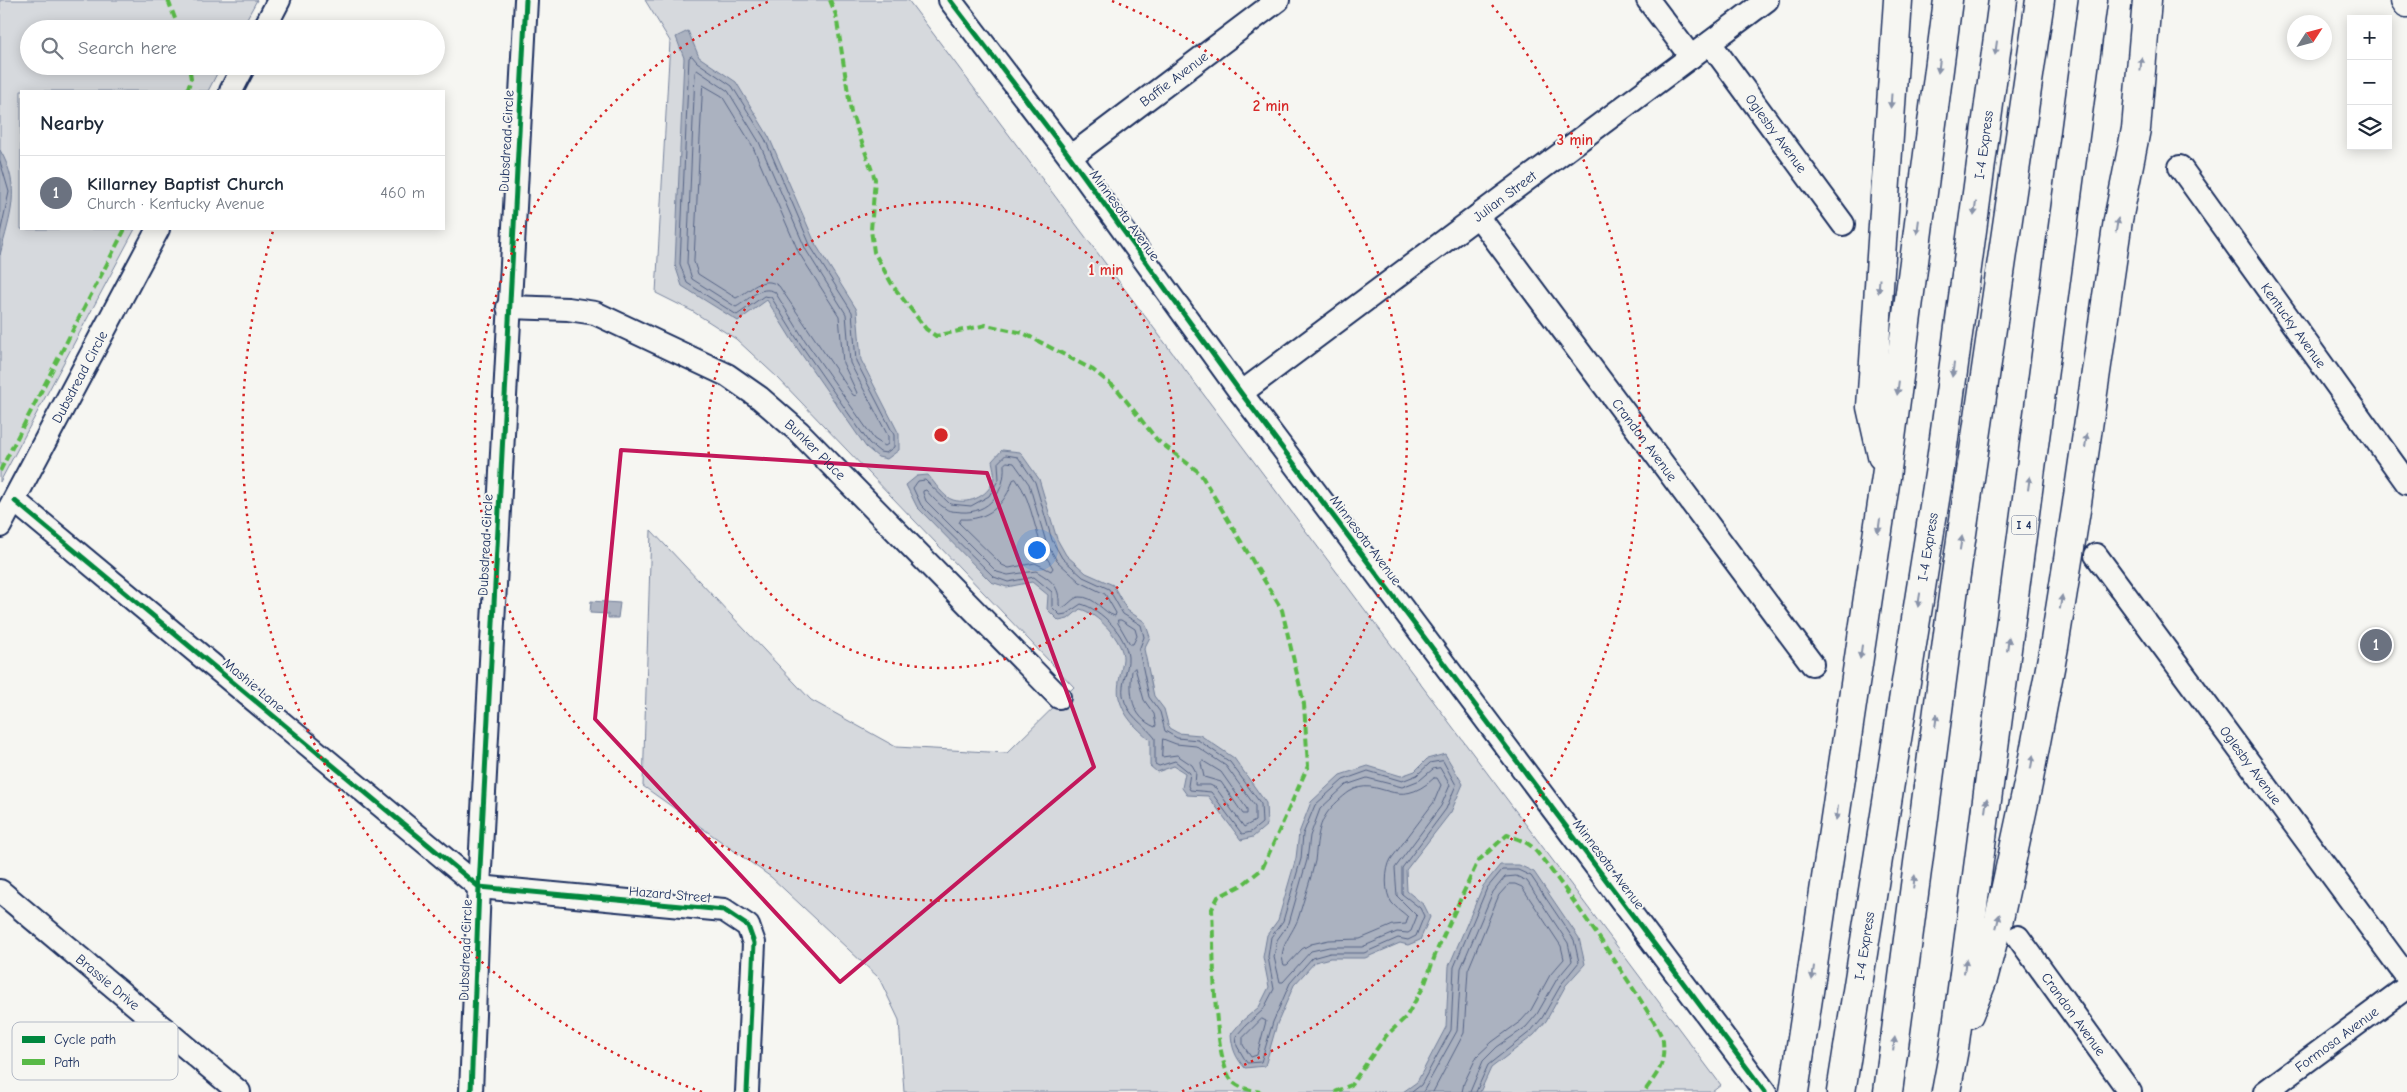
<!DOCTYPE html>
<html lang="en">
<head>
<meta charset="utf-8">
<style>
	body { margin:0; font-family:"Comic Neue",sans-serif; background:#f2f2f3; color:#1f2937 }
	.controls { position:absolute; right:15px; top:15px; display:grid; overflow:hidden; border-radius:0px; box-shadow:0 2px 12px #0003 }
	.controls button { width:45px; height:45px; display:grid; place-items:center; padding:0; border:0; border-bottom:1px solid #e0e1e3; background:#fff; color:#1f2937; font:25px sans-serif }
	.compass { position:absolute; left:2287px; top:15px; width:45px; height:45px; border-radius:50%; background:#fff; box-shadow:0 2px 12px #0003; rotate:54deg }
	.you { position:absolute; left:1036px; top:549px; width:18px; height:18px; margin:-12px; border:4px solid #fff; border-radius:50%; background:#1a73e8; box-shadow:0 0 0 8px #1a73e833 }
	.badge { display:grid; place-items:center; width:32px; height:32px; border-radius:50%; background:#1b2f5e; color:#fff; font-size:16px; font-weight:700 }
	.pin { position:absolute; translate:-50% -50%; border:2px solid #fff; box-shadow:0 1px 5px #0006 }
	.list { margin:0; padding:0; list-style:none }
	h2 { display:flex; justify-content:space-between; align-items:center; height:65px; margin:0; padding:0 20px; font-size:21px }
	h2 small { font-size:16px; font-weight:400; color:#747a83 }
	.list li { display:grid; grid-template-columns:32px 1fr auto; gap:15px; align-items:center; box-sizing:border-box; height:75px; padding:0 20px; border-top:1px solid #e0e1e3 }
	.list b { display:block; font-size:19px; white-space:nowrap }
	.list p { margin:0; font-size:16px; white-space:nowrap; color:#747a83 }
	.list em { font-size:16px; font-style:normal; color:#747a83 }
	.icon { flex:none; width:28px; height:28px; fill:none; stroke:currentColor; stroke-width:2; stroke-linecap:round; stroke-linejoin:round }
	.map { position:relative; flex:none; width:2407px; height:1092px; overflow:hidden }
	.search { position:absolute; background:#fff; box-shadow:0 2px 12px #0003; left:20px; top:20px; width:425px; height:55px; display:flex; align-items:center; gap:12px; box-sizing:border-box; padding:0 18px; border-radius:28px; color:#747a83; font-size:19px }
	.panel { position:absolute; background:#fff; box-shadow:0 2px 12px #0003; left:20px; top:90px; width:425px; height:140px; border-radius:0px }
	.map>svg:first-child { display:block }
	.green { fill:#d6d9dd; stroke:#78849e }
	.water { fill:#abb2c0; stroke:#717e99 }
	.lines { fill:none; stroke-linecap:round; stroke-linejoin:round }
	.shore { stroke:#556385; stroke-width:1 }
	.minor-casing { stroke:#1b2f5e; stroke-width:26 }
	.major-casing { stroke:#1b2f5e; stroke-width:31 }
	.highway-casing { stroke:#1b2f5e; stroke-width:31 }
	.minor { stroke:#f6f6f2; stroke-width:22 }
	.major { stroke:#f6f6f2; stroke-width:28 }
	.highway { stroke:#f6f6f2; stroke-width:28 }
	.quiet { stroke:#58b947; stroke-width:4; stroke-dasharray:8 4; stroke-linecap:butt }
	.cycleway-casing { stroke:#f6f6f2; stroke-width:8 }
	.cycleway { stroke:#00873e; stroke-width:5 }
	.oneway { fill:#8892a8 }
	.marked { fill:none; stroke:#c2185b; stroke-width:4; stroke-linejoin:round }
	.ring { fill:none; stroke:#d62828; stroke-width:2.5; stroke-dasharray:2.5 5 }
	.labels { text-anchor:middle; stroke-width:4; stroke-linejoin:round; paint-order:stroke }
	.shield { fill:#f6f6f2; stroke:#5d6b8a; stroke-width:1 }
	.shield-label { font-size:12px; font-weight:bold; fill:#1b2f5e }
	.street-label { font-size:14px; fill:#1b2f5e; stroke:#f6f6f2 }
	.key { fill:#f6f6f2; stroke:#b4bac6; stroke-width:1 }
	.key-label { font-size:14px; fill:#1b2f5e }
	.centre { fill:#d62828; stroke:#f6f6f2; stroke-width:2.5 }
	.ring-label { font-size:15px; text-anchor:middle; font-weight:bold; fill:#d62828; stroke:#f6f6f2; stroke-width:4; stroke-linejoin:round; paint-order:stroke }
</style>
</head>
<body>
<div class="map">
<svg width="2407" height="1092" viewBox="0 0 2407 1092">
	<rect width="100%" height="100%" fill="#f6f6f2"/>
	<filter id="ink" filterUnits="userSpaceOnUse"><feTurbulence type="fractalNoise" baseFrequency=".02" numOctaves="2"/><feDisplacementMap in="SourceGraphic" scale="10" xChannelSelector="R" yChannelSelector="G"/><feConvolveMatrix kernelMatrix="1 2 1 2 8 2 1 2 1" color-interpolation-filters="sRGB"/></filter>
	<g filter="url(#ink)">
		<path class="green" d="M 0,0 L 257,0 L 241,29 L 29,29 L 29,66 L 221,66 L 208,91 L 21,91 L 21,229 L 135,229 L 0,482 Z
			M 645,0 L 908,0 L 1721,1085 L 1712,1092 L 904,1092 L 899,1020 L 879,978 L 771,877 L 643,786 L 651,530 L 811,700 L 896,747 L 1007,753 L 1074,687 L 778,378 L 736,339 L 692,311 L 656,293 L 670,41 Z"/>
		<path class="water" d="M 688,31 L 699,57 L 736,82 L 769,137 L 816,245 L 857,310 L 861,360 L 899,434 L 899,450 L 887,459 L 878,457 L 866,447 L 795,345 L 767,300 L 738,321 L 682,286 L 675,265 L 684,58 L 676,37 Z
			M 0,150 C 22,188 10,215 0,255 Z
			M 1002,450 L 1020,452 L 1039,479 L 1057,539 L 1066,555 L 1086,573 L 1113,585 L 1127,610 L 1145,622 L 1150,637 L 1144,649 L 1154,696 L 1164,709 L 1169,728 L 1178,733 L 1200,735 L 1234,758 L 1266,803 L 1267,825 L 1253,837 L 1241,840 L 1208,796 L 1187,795 L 1182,788 L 1185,773 L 1174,766 L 1157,772 L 1150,766 L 1150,740 C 1135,726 1125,719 1119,698 C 1116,686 1122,671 1123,659 C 1124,641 1097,613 1080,609 L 1068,619 L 1059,621 L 1047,609 L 1048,595 L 1032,582 L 1007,587 L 991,582 L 917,507 L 906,485 L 917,476 L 928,475 C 935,483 943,497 953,500 C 970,505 991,495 994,477 C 995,473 993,466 992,461 Z
			M 591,601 L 620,603 L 618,618 L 608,618 L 608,614 L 590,613 Z
			M 1445,754 L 1463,784 L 1451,812 L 1406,870 L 1407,891 L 1424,905 L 1430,917 L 1420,940 L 1408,945 L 1400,943 L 1365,958 L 1330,958 L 1315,962 L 1294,985 L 1277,1024 L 1265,1066 L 1245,1068 C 1235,1057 1232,1048 1231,1034 L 1242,1021 L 1259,1007 L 1269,987 L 1263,957 L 1267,935 L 1278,920 L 1296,858 L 1299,833 L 1311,802 L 1340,775 L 1368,766 L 1401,776 L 1415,771 L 1427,759 Z
			M 1500,865 L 1519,865 L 1534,872 L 1579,938 L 1585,964 L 1566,985 L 1546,1021 L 1534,1035 L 1491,1068 L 1480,1092 L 1403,1092 L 1417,1082 L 1446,1027 L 1449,966 L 1483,886 Z"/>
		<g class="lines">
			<path class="shore" d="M 692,56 L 697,62 L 732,86 L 765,139 L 811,247 L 852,312 L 856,361 L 894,435 L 894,447 L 886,453 L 880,452 L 869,443 L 799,342 L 771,297 L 764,296 L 737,315 L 687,283 L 680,264 L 689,58 Z
				M 697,70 L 728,91 L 759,142 L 806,250 L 846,314 L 850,363 L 888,436 L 888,444 L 885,446 L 874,439 L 804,339 L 775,292 C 760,284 748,301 736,307 L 692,279 L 687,263 L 695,73 Z
				M 703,85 L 722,96 L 752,145 L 799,253 L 839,316 L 843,363 L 857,393 L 856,396 L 853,395 L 779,286 C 762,274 751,291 736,298 L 698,274 L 694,262 Z
				M 0,161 L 9,192 L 0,234
				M 1006,455 L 1018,457 L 1035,482 L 1052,540 L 1062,558 L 1083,577 L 1109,589 L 1123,614 L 1141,625 L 1144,637 L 1139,650 L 1149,697 L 1160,712 L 1165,731 L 1177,738 L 1198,740 L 1230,762 L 1261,804 L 1262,823 L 1251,832 L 1242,834 L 1211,792 L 1190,790 L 1188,786 L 1190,773 L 1175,761 L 1159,766 L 1155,764 L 1155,738 C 1143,723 1127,716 1123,695 C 1121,683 1129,669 1128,657 C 1126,635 1101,609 1081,604 L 1066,614 L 1060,615 L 1052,607 L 1052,592 L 1034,577 L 1008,582 L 994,577 L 921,505 L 913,488 L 918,481 L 925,480 L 950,504 L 971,506 L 989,496 L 999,479 L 998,463 Z
				M 1007,462 L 1014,463 L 1029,484 L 1046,542 L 1057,561 L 1080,582 L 1105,594 L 1116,613 L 1115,616 C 1103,613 1095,596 1079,597 C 1072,598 1068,606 1062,608 L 1059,605 C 1060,586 1051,580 1036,571 L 1008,575 L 997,572 L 926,501 L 923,493 L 923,491 L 926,490 C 932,497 938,504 946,509 C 950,512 956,511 961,512 C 989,514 1006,491 1004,465 Z
				M 1016,479 C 1035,503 1033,540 1053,568 L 1051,571 L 1035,563 L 1009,568 L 1002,565 L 959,523 L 961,519 C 987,521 1006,504 1013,480 Z
				M 1118,620 L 1121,620 L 1135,629 L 1137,636 L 1133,644 L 1130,644 L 1118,623 Z
				M 1135,668 L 1144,700 L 1154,714 L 1156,725 L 1155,727 C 1131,717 1129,693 1132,671 Z
				M 1163,739 L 1176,744 L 1196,746 L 1226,766 L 1255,806 L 1255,821 L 1244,827 L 1216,788 L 1210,785 L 1195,785 L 1196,772 L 1192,765 L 1177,755 L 1162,757 Z
				M 1203,761 L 1221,772 L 1247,809 L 1247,814 L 1243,814 L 1221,782 L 1204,777 L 1201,763 Z
				M 1443,761 L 1456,785 L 1446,809 L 1402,868 L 1402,894 L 1420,908 L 1424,916 L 1416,936 L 1408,940 L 1398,938 L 1364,953 L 1330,953 L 1312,958 L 1290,983 L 1273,1022 L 1261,1062 L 1247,1063 L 1237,1046 L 1236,1036 L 1246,1025 L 1263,1010 L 1274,989 L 1268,957 L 1271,937 L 1283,921 L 1301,859 L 1303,834 L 1315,805 L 1343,780 L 1368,771 L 1402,781 L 1417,775 L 1430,763 Z
				M 1440,768 L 1450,785 L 1441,806 L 1395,868 L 1397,896 L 1417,916 L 1411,931 L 1408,933 L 1397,932 L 1362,947 L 1329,947 L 1311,951 L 1283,982 L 1280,982 L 1274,957 L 1277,940 L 1289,923 L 1307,860 L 1310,836 L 1320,809 L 1346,785 L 1367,778 L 1402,787 L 1420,780 L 1433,769 Z
				M 1434,778 L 1437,778 L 1441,785 L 1434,802 L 1391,859 C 1385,869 1384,893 1392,903 C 1396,908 1403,912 1408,917 L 1406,924 L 1393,925 L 1360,939 L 1329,940 L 1311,944 L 1302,949 L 1287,965 L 1284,965 C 1277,947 1294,933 1299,916 C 1304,898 1311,879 1315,861 C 1317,845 1317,827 1327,813 C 1332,806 1342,797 1349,792 C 1379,773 1396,814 1434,778 Z
				M 1262,1019 L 1266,1021 L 1257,1055 L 1251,1057 L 1243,1045 L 1243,1038 Z
				M 1412,1092 L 1421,1085 L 1451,1030 L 1454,967 L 1487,888 L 1502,870 L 1518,870 L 1531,876 L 1574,940 L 1579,962 L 1562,983 L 1542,1018 L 1531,1031 L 1488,1065 L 1476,1092
				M 1423,1092 L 1457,1031 L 1461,968 L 1493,892 L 1505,877 L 1516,876 L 1527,881 L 1568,943 L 1572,961 L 1557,979 L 1537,1014 L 1526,1027 L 1497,1047 L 1483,1061 L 1470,1092
				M 1433,1092 L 1464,1033 L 1468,970 L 1499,895 L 1509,884 L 1515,884 L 1522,887 L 1561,946 L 1564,959 L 1550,975 L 1531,1010 L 1521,1021 L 1492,1042 L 1477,1056 L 1464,1083 L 1462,1092"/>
			<defs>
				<g id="minor">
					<path d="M 950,0 L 1070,157 L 1241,393 L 1765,1092"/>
					<path d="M 1648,0 L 1691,57"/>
					<path d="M 264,29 L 279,0"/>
					<path id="s1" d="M 1710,43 L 1843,224"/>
					<path d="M 231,91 L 244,66"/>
					<path id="s2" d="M 1070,157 L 1278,0"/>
					<path id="s3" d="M 2180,167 L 2407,483"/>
					<path id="s4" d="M 1478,216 L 1812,664"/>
					<path id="s5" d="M 508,307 L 568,309 L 595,313 L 727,375 L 760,398 L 799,432 L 1059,697"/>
					<path id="s6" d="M 1241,393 L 1767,0"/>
					<path d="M 15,501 L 479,887 L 724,910 L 748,926 L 754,943 L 747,1092"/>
					<path id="s7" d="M 0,526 L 158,229"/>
					<path id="s8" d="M 2096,555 L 2407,977"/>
					<path id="s9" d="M 0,891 L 239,1092"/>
					<path id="s10" d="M 2018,937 L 2130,1092"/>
					<path d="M 471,1092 L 479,887 L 526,0"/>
					<path id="s11" d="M 2265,1092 L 2407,987"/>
				</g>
				<path id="major" d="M 2405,0 L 2407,3"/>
				<g id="highway">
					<path d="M 1882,456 L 1871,407 L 1898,0"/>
					<path d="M 1969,1014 L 1983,979 L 1999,919 L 2028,784 L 2054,647 L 2076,510 L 2118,220 L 2136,129 L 2147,0"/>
					<path d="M 1794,1092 L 1886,477 L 1948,0"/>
					<path id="s12" d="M 1841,1092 L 1940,468 L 2003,0"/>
					<path d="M 1888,1092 L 1954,588 L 2040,0"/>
					<path d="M 1946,1092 L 1954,1049 L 2093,0"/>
				</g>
			</defs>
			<use href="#minor" class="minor-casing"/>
			<use href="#major" class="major-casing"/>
			<use href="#highway" class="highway-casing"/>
			<use href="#minor" class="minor"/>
			<use href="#major" class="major"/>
			<use href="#highway" class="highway"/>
			<path class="quiet" d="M 168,0 L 179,29
				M 830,0 L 836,15 L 851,112 L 875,179 L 871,230 L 874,252 L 893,286 L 926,329 L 936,336 L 986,325 L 1023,333 L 1093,370 L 1117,389 L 1157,440 L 1200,473 L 1282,610 L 1304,704 L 1308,766 L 1262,869 L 1242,885 L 1218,897 L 1212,909 C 1214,944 1212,1058 1232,1081 C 1240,1089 1251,1090 1261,1092
				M 187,91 L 191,79 L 189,66
				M 0,471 L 125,229
				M 1335,1092 L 1351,1085 L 1386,1036 L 1406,1017 L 1424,986 L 1437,950 L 1478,861 L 1507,835 C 1515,838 1525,841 1531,846 C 1547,859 1662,1026 1663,1041 C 1665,1067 1658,1072 1644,1092"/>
			<defs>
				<path id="cycleway" d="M 950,0 L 1070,157 L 1241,393 L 1765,1092
					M 15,501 L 479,887 L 724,910 L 748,926 L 754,943 L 747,1092
					M 471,1092 L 479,887 L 526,0"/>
			</defs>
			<use href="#cycleway" class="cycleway-casing"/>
			<use href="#cycleway" class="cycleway"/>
		</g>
		<defs><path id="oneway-solid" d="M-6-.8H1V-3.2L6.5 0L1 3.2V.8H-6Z" transform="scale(1.25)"/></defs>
		<g class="oneway">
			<use href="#oneway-solid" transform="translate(1996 48) rotate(98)"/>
			<use href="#oneway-solid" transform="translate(2141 64) rotate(-85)"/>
			<use href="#oneway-solid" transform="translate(1939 66) rotate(98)"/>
			<use href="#oneway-solid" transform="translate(1891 101) rotate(94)"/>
			<use href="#oneway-solid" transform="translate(1975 209) rotate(98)"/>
			<use href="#oneway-solid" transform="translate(2117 225) rotate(-81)"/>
			<use href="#oneway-solid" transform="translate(1918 227) rotate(97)"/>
			<use href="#oneway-solid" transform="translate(1879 286) rotate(94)"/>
			<use href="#oneway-solid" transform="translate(1953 370) rotate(98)"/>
			<use href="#oneway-solid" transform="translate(1898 388) rotate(97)"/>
			<use href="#oneway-solid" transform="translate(2086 441) rotate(-82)"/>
			<use href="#oneway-solid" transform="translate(2029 483) rotate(-82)"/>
			<use href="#oneway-solid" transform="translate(1879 526) rotate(98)"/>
			<use href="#oneway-solid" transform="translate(1961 543) rotate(-81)"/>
			<use href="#oneway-solid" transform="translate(1919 600) rotate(99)"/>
			<use href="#oneway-solid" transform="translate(2061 602) rotate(-81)"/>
			<use href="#oneway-solid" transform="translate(2008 644) rotate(-82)"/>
			<use href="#oneway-solid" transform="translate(1861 652) rotate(98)"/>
			<use href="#oneway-solid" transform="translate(1936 721) rotate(-82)"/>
			<use href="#oneway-solid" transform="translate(2032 762) rotate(-80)"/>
			<use href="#oneway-solid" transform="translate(1986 805) rotate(-82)"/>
			<use href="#oneway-solid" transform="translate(1837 813) rotate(98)"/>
			<use href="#oneway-solid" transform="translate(1914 882) rotate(-83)"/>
			<use href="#oneway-solid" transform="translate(1998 921) rotate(-76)"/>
			<use href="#oneway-solid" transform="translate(1965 966) rotate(-82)"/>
			<use href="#oneway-solid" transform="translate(1813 973) rotate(98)"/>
			<use href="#oneway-solid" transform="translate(1894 1044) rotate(-83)"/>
		</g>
	</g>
	<path class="marked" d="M 621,450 L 987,473 L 1094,767 L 840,982 L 595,719 Z"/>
	<g class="ring">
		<circle cx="941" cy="435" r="233"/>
		<path d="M1112 1A466 466 0 1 1 770 1"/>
		<path d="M702 1092A699 699 0 0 1 273 231M1492 5A699 699 0 0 1 1180 1092"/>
	</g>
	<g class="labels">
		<rect class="shield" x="2011.5" y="515.5" width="25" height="19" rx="4"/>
		<g class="shield-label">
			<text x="2024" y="529">I 4</text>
		</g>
		<g class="street-label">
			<text dy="5" stroke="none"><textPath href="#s2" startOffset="130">Baffie Avenue</textPath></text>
			<text dy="5" stroke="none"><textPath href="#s1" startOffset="112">Oglesby Avenue</textPath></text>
			<text transform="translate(506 141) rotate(-87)" y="5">Dubsdread Circle</text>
			<text dy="5" stroke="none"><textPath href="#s12" startOffset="958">I-4 Express</textPath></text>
			<text dy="5" stroke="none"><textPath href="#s6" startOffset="329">Julian Street</textPath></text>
			<text transform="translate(1125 215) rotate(54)" y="5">Minnesota Avenue</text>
			<text dy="5" stroke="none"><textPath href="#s3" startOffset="195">Kentucky Avenue</textPath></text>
			<text dy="5" stroke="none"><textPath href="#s7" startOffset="169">Dubsdread Circle</textPath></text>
			<text dy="5" stroke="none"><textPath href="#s4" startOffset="279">Crandon Avenue</textPath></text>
			<text dy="5" stroke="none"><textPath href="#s5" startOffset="349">Bunker Place</textPath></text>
			<text transform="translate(1366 540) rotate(53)" y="5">Minnesota Avenue</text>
			<text transform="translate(485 545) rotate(-87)" y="5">Dubsdread Circle</text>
			<text dy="5" stroke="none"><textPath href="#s12" startOffset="552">I-4 Express</textPath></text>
			<text transform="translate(254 685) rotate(40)" y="5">Mashie Lane</text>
			<text dy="5" stroke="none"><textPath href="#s8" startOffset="261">Oglesby Avenue</textPath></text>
			<text transform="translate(1609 864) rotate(53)" y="5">Minnesota Avenue</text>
			<text transform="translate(670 894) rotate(5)" y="5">Hazard Street</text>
			<text dy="5" stroke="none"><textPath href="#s12" startOffset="148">I-4 Express</textPath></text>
			<text transform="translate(465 950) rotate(-88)" y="5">Dubsdread Circle</text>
			<text dy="5" stroke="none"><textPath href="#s9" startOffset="141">Brassie Drive</textPath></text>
			<text dy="5" stroke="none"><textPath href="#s10" startOffset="95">Crandon Avenue</textPath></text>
			<text dy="5" stroke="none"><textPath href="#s11" startOffset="89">Formosa Avenue</textPath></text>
		</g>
	</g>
	<rect x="12" y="1022" width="166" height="58" rx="8" class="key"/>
	<rect x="22" y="1036" width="23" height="7" fill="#00873e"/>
	<rect x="22" y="1059" width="23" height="6" fill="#58b947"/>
	<g class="key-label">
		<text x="54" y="1044">Cycle path</text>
		<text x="54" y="1067">Path</text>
	</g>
	<circle cx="941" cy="435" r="8" class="centre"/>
	<g class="ring-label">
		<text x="1271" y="111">2 min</text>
		<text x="1575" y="145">3 min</text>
		<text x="1106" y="275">1 min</text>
	</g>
</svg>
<div class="controls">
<button>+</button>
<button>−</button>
<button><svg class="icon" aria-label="layers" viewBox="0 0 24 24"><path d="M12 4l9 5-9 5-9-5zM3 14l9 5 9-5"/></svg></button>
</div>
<svg class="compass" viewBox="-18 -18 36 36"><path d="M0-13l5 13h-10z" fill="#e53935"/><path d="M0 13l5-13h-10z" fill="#747a83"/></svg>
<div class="you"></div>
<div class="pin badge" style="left:2376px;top:645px;background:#6b7280">1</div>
<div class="search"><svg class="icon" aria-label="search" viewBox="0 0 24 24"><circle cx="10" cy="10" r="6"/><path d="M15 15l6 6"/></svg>Search here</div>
<section class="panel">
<h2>Nearby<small></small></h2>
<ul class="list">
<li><span class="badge" style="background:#6b7280">1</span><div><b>Killarney Baptist Church</b><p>Church · Kentucky Avenue</p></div><em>460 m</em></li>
</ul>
</section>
</div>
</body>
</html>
